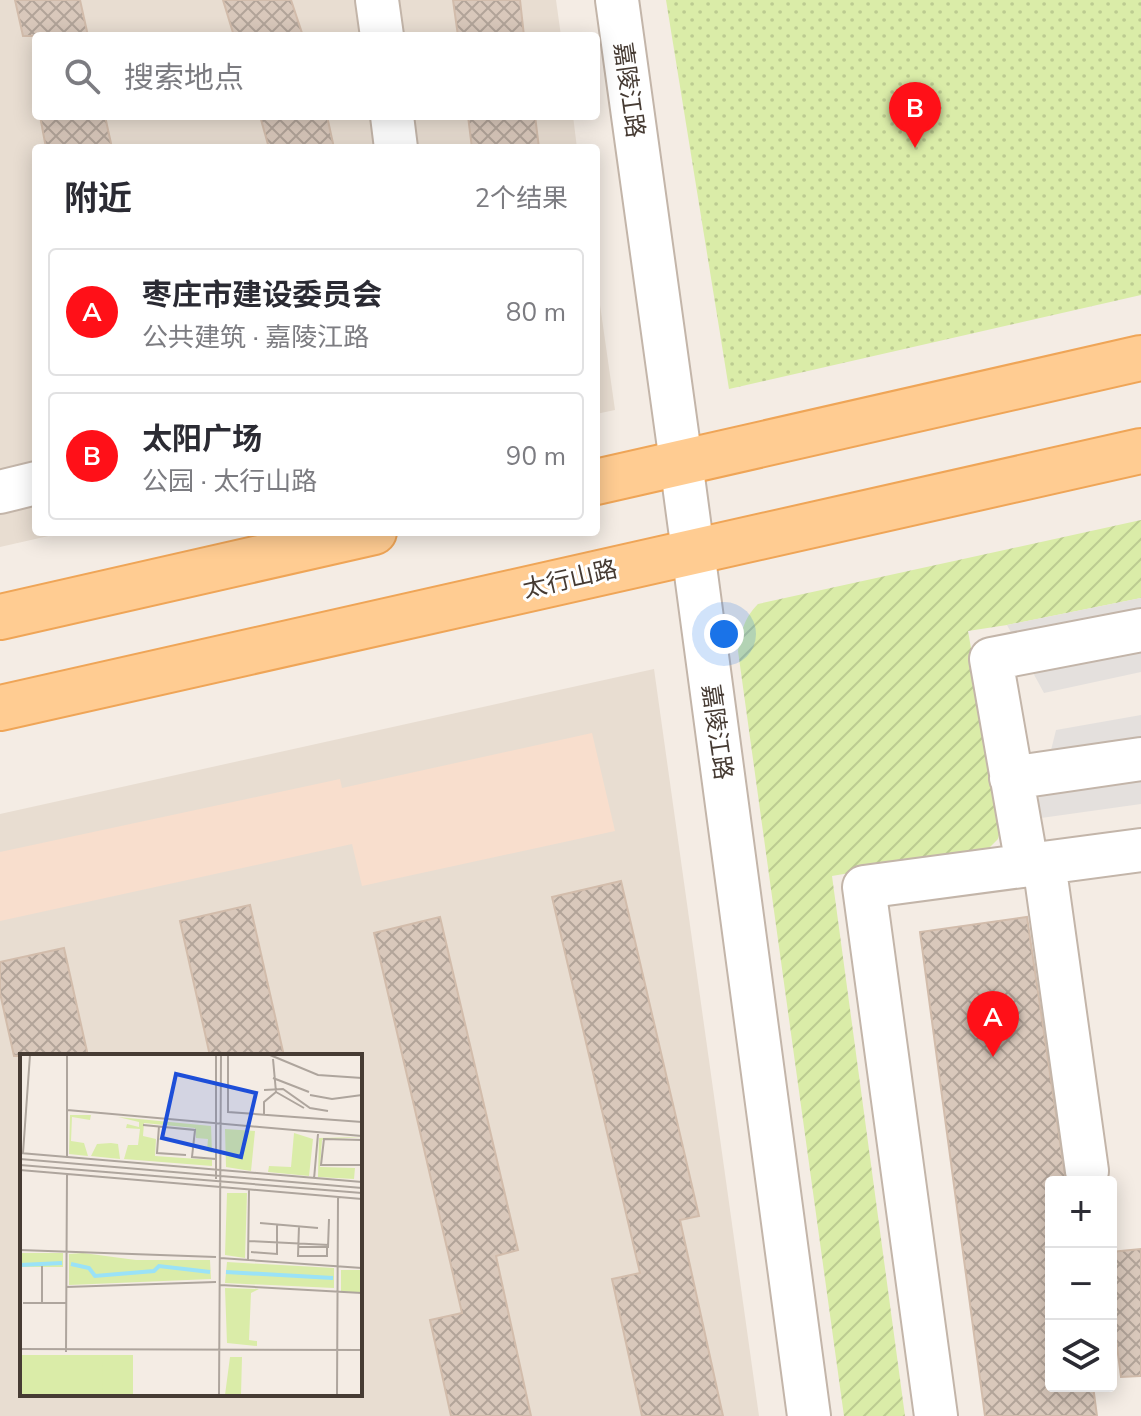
<!DOCTYPE html>
<html lang="zh">
<head>
<meta charset="utf-8">
<style>
	body { margin:0; font-family:"Nunito Sans","Noto Sans SC",sans-serif; background:#f7f7f7; color:#2b2b33 }
	.controls { position:absolute; right:24px; bottom:24px; display:grid; overflow:hidden; border-radius:8px; box-shadow:0 4px 20px #0003 }
	.controls button { width:72px; height:72px; display:grid; place-items:center; padding:0; border:0; border-bottom:2px solid #e1e1e2; background:#fff; color:#2b2b33; font:40px sans-serif }
	.you { position:absolute; left:724px; top:634px; width:28px; height:28px; margin:-20px; border:6px solid #fff; border-radius:50%; background:#1a73e8; box-shadow:0 0 0 12px #1a73e833 }
	.badge { display:grid; place-items:center; width:52px; height:52px; border-radius:50%; background:#ff1018; color:#fff; font-size:26px; font-weight:700 }
	.pin { position:absolute; translate:-50% -66px; filter:drop-shadow(0 2px 4px #0008) }
	.pin::after { content:''; position:absolute; top:42px; width:28px; height:24px; background:inherit; clip-path:polygon(0 0,100% 0,50% 100%) }
	.list { margin:0; padding:0; list-style:none }
	h2 { display:flex; justify-content:space-between; align-items:center; height:104px; margin:0; padding:0 32px; font-size:34px }
	h2 small { font-size:26px; font-weight:400; color:#7c7c81 }
	.list li { display:grid; grid-template-columns:52px 1fr auto; gap:24px; align-items:center; box-sizing:border-box; height:128px; margin:0 16px 16px; padding:0 16px; border:2px solid #e1e1e2; border-radius:8px }
	.list b { display:block; font-size:30px; white-space:nowrap }
	.list p { margin:0; font-size:26px; white-space:nowrap; color:#7c7c81 }
	.list em { font-size:26px; font-style:normal; color:#7c7c81 }
	.icon { flex:none; width:44px; height:44px; fill:none; stroke:currentColor; stroke-width:2; stroke-linecap:round; stroke-linejoin:round }
	.map { position:relative; flex:none; width:1141px; height:1416px; overflow:hidden }
	.search { position:absolute; background:#fff; box-shadow:0 4px 20px #0003; left:32px; top:32px; width:568px; height:88px; display:flex; align-items:center; gap:20px; box-sizing:border-box; padding:0 28px; border-radius:8px; color:#7c7c81; font-size:30px }
	.panel { position:absolute; background:#fff; box-shadow:0 4px 20px #0003; left:32px; top:144px; width:568px; height:392px; border-radius:8px }
	.map>svg:first-child { display:block }
	.residential { fill:#e8ddd1; fill-rule:evenodd }
	.commercial { fill:#f8decd }
	.park { fill:url(#park-dots) }
	.garden { fill:url(#garden-furrows) }
	.parking { fill:#e4e0dd }
	.building { fill:url(#building-cross-hatch); stroke:#d2bcab; stroke-width:2 }
	.lines { fill:none; stroke-linecap:round; stroke-linejoin:round }
	.minor-casing { stroke:#c3b5a9; stroke-width:46 }
	.major-casing { stroke:#efa557; stroke-width:48 }
	.minor { stroke:#fff; stroke-width:42 }
	.major { stroke:#ffcc92; stroke-width:44 }
	.labels { text-anchor:middle; stroke-width:6; stroke-linejoin:round; paint-order:stroke }
	.street-label { font-size:24px; fill:#463b33; stroke:#fff }
	.inset-river { fill:none; stroke:#9ae2f7; stroke-width:4 }
	.inset-road { fill:none; stroke:#aea59d; stroke-width:2 }
	.view { fill:#1d4ed8; fill-opacity:0.15; stroke:#1d4ed8; stroke-width:4 }
	.inset-edge { fill:none; stroke:#463b33; stroke-width:4 }
</style>
</head>
<body>
<div class="map">
<svg width="1141" height="1416" viewBox="0 0 1141 1416">
	<defs>
		<pattern id="park-dots" width="8" height="8" patternUnits="userSpaceOnUse" patternTransform="scale(2)"><rect width="8" height="8" fill="#daeca8"/><path d="M2 2h.1M6 6h.1" fill="none" stroke="#bccb91" stroke-width="1.8" stroke-linecap="round"/></pattern>
		<pattern id="garden-furrows" width="10" height="10" patternUnits="userSpaceOnUse" patternTransform="scale(2)"><rect width="10" height="10" fill="#daeca8"/><path d="M-1 1l2-2M0 10L10 0M9 11l2-2" fill="none" stroke="#bccb91"/></pattern>
		<pattern id="building-cross-hatch" width="8" height="8" patternUnits="userSpaceOnUse" patternTransform="scale(2)"><rect width="8" height="8" fill="#d9c8bb"/><path d="M0 0l8 8M0 8l8-8" fill="none" stroke="#b2a499"/></pattern>
	</defs>
	<rect width="100%" height="100%" fill="#f4ece4"/>
	<path class="residential" d="M 0,0 L 556,0 L 561,36 L 36,36 L 36,116 L 573,116 L 577,148 L 36,148 L 36,532 L 66,532 L 0,547 Z
		M 596,277 L 615,410 L 596,414 Z
		M 654,669 L 759,1416 L 0,1416 L 0,814 ZM 22,1056 L 360,1056 L 360,1394 L 22,1394 Z"/>
	<path class="commercial" d="M 592,733 L 615,831 L 362,886 L 352,844 L 0,921 L 0,852 L 340,779 L 342,788 Z"/>
	<path class="park" d="M 666,0 L 1141,0 L 1141,295 L 729,389 Z"/>
	<path class="garden" d="M 1141,520 L 1141,598 L 1007,625 L 968,631 L 1002,824 L 998,839 L 988,849 L 832,876 L 905,1416 L 844,1416 L 738,651 C 741,632 744,618 758,604 Z"/>
	<path class="parking" d="M 1141,598 L 1141,672 L 1044,693 L 1007,625 Z
		M 1141,715 L 1141,804 L 1034,819 L 1056,730 Z"/>
	<path class="building" d="M 15,0 L 80,0 L 88,36 L 23,36 Z
		M 223,0 L 291,0 L 303,36 L 234,36 Z
		M 453,0 L 520,0 L 524,36 L 458,36 Z
		M 40,116 L 105,116 L 112,148 L 46,148 Z
		M 260,116 L 327,116 L 334,148 L 269,148 Z
		M 468,116 L 535,116 L 539,148 L 472,148 Z
		M 621,881 L 699,1216 L 680,1220 L 723,1416 L 642,1416 L 612,1279 L 640,1273 L 552,897 Z
		M 250,905 L 284,1056 L 210,1056 L 180,921 Z
		M 440,917 L 518,1250 L 496,1256 L 531,1416 L 451,1416 L 430,1320 L 462,1313 L 374,933 Z
		M 1027,917 L 1066,1182 L 1051,1182 L 1051,1386 L 1093,1386 L 1097,1416 L 985,1416 L 920,932 Z
		M 64,948 L 88,1056 L 14,1056 L 0,993 L 0,962 Z
		M 1141,1249 L 1141,1376 L 1121,1377 L 1111,1301 L 1111,1252 Z"/>
	<g class="lines">
		<defs>
			<path id="minor" d="M 377,0 L 382,36
				M 617,0 L 681,462 L 809,1416
				M 392,116 L 396,148
				M 0,492 L 36,483
				M 1011,778 L 1141,759
				M 1044,863 L 1087,1171
				M 1027,865 L 991,659 L 1141,630
				M 936,1416 L 864,887 L 1141,850"/>
			<path id="major" d="M 596,482 L 1141,358
				M 0,617 L 374,532
				M 0,708 L 1141,451"/>
		</defs>
		<use href="#minor" class="minor-casing"/>
		<use href="#major" class="major-casing"/>
		<use href="#minor" class="minor"/>
		<use href="#major" class="major"/>
	</g>
	<g class="labels">
		<g class="street-label">
			<text transform="translate(629 90) rotate(82)" y="8">嘉陵江路</text>
			<text transform="translate(570 579) rotate(-13)" y="8">太行山路</text>
			<text transform="translate(717 732) rotate(82)" y="8">嘉陵江路</text>
		</g>
	</g>
	<g transform="translate(20 1054)">
		<rect width="342" height="342" fill="#f4ece4"/>
		<path d="M 205,75 L 235,77 L 231,117 L 206,113 ZM 0,199 L 43,199 L 43,213 L 2,213 L 0,217 ZM 63,199 L 116,206 L 190,206 L 191,225 L 49,231 L 49,200 ZM 207,208 L 314,214 L 314,234 L 205,229 ZM 321,216 L 342,216 L 342,238 L 321,238 ZM 205,234 L 239,235 L 231,239 L 229,286 L 237,287 L 237,292 L 207,289 ZM 0,301 L 113,301 L 113,341 L 0,341 Z" fill="#daeca8"/>
		<path d="M 50,61 L 71,61 L 70,66 L 52,63 L 51,87 L 64,89 L 68,102 L 49,100 ZM 98,63 L 191,72 L 192,99 L 187,97 L 188,85 L 176,84 L 175,74 L 124,69 L 123,82 L 136,85 L 135,102 L 192,106 L 192,112 L 104,105 L 108,91 L 118,91 L 120,75 L 106,74 L 107,70 L 119,73 L 119,68 ZM 274,79 L 293,85 L 289,122 L 248,118 L 249,112 L 271,113 ZM 342,83 L 302,86 L 300,113 L 335,114 L 334,125 L 298,123 L 299,84 ZM 91,89 L 98,90 L 100,105 L 71,102 L 77,90 ZM 207,139 L 227,139 L 225,204 L 205,201 ZM 210,303 L 222,303 L 221,341 L 205,341 Z" fill="#daeca8"/>
		<path d="M 83,306 L 96,306 L 96,318 L 103,318 L 103,341 L 82,341 Z" fill="#daeca8"/>
		<path class="inset-river" d="M 51,210 L 69,214 L 75,222 L 134,217 L 139,212 L 190,218M 0,211 L 42,209M 206,218 L 313,224"/>
		<path class="inset-road" d="M 208,1 L 208,58 L 342,68M 250,1 L 298,21 L 342,24M 290,1 L 332,1M 253,5 L 256,38 L 284,54M 253,24 L 289,38M 244,36 L 263,35 L 290,54 L 308,57M 290,41 L 312,45 L 342,41M 47,56 L 342,82M 244,61 L 244,48 L 256,38M 123,71 L 175,76 L 172,103 L 196,105M 139,72 L 137,99 L 166,101M 342,86 L 304,85 L 301,111 L 342,111M 0,99 L 342,128M 3,99 L 10,1M 47,102 L 47,1M 0,105 L 342,134M 0,111 L 342,139M 0,116 L 342,145M 196,125 L 196,1M 294,125 L 298,80M 240,169 L 298,174M 279,172 L 278,202 L 307,202 L 307,193M 229,187 L 309,191M 278,193 L 308,193 L 309,165M 0,196 L 196,203M 231,198 L 257,200 L 257,170M 200,204 L 342,214M 228,207 L 229,136M 22,212 L 22,249M 200,231 L 342,239M 46,233 L 196,228M 3,249 L 46,249M 0,295 L 342,296M 46,298 L 47,120M 199,341 L 201,1M 317,341 L 318,144"/>
		<path class="view" d="M 156,20 L 236,39 L 221,103 L 142,84 Z"/>
		<rect width="342" height="342" class="inset-edge"/>
	</g>
</svg>
<div class="controls">
<button>+</button>
<button>−</button>
<button><svg class="icon" aria-label="layers" viewBox="0 0 24 24"><path d="M12 4l9 5-9 5-9-5zM3 14l9 5 9-5"/></svg></button>
</div>
<div class="you"></div>
<div class="pin badge" style="left:993px;top:1057px">A</div>
<div class="pin badge" style="left:915px;top:148px">B</div>
<div class="search"><svg class="icon" aria-label="search" viewBox="0 0 24 24"><circle cx="10" cy="10" r="6"/><path d="M15 15l6 6"/></svg>搜索地点</div>
<section class="panel">
<h2>附近<small>2个结果</small></h2>
<ul class="list">
<li><span class="badge">A</span><div><b>枣庄市建设委员会</b><p>公共建筑 · 嘉陵江路</p></div><em>80 m</em></li>
<li><span class="badge">B</span><div><b>太阳广场</b><p>公园 · 太行山路</p></div><em>90 m</em></li>
</ul>
</section>
</div>
</body>
</html>
